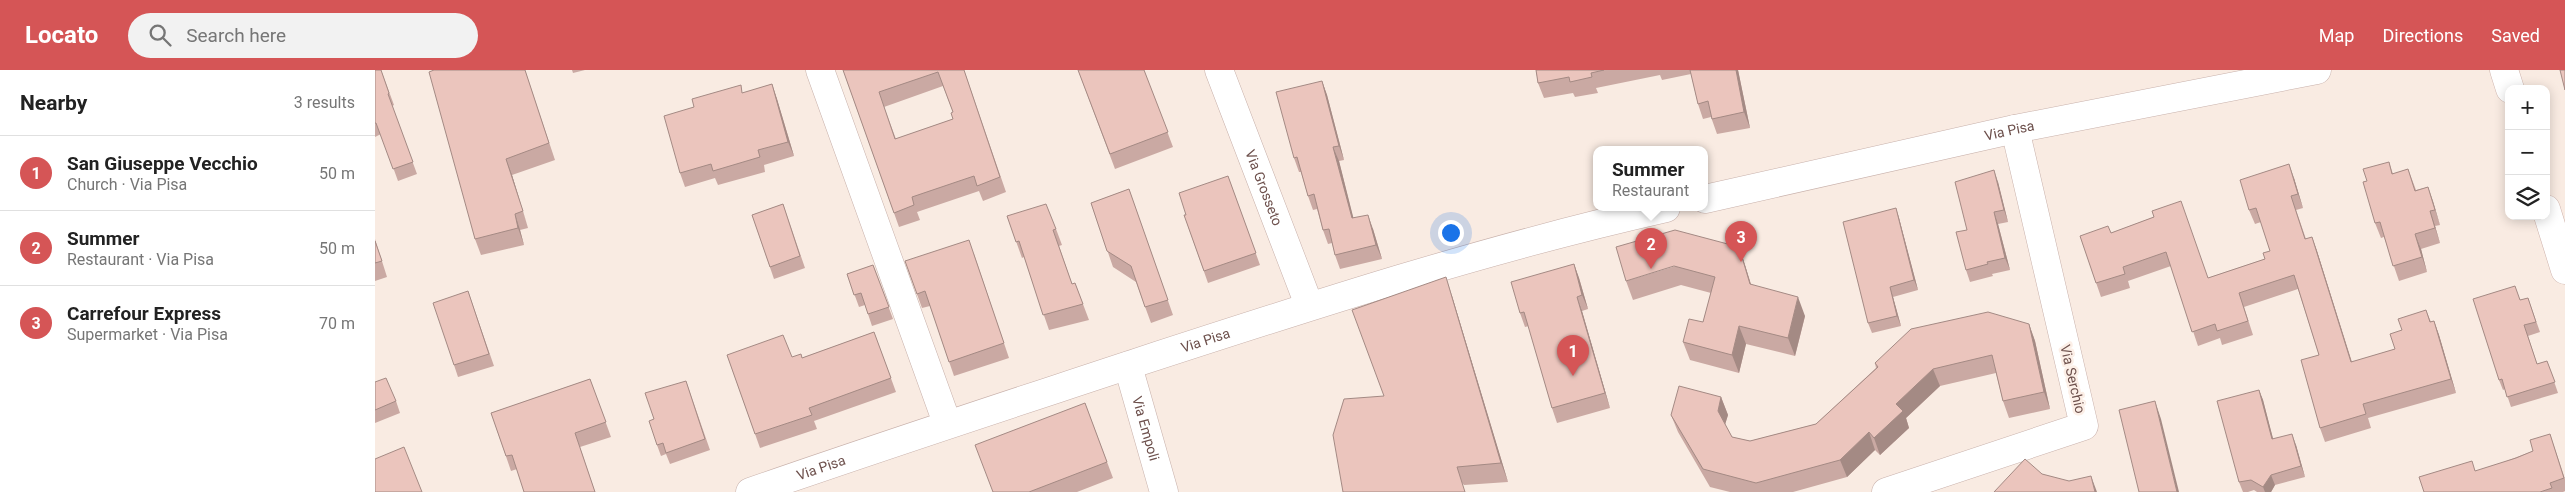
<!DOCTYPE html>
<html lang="en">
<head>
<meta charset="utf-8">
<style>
	body { margin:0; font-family:Roboto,sans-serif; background:#f2f2f2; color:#222 }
	.controls { position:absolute; right:15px; top:15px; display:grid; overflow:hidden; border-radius:10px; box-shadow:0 2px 12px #0003 }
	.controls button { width:45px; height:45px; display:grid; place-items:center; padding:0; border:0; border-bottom:1px solid #e0e0e0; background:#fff; color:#222; font:25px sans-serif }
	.you { position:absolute; left:1075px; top:162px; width:18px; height:18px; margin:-12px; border:4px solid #fff; border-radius:50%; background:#1a73e8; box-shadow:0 0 0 8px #1a73e833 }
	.badge { display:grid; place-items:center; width:32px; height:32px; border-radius:50%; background:#d55556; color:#fff; font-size:16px; font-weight:700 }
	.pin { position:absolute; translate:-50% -41px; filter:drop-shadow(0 1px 2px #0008) }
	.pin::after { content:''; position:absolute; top:26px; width:18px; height:15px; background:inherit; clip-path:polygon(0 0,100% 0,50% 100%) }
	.popup { position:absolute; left:1218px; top:76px; width:115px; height:65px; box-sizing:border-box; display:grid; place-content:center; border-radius:10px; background:#fff; filter:drop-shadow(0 1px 4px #0005); font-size:16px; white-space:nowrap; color:#767676 }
	.popup b { font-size:19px; color:#222 }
	.popup::after { content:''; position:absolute; left:50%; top:100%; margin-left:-10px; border:10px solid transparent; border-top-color:#fff }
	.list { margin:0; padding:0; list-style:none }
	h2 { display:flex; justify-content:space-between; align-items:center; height:65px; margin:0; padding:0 20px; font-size:21px }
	h2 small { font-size:16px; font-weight:400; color:#767676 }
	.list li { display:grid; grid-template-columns:32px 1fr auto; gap:15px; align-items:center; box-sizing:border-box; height:75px; padding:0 20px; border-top:1px solid #e0e0e0 }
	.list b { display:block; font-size:19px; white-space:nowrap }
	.list p { margin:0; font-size:16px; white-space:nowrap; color:#767676 }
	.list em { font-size:16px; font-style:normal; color:#767676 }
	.icon { flex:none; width:28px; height:28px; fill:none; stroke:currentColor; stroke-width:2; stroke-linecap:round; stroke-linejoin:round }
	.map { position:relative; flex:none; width:2190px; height:422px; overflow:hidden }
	header { display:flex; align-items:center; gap:30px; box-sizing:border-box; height:70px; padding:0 25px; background:#d55556; color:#fff }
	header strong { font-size:24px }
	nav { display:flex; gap:28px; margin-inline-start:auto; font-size:18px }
	.search { width:350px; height:45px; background:#f2f2f2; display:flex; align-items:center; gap:12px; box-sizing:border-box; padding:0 18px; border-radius:28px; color:#767676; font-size:19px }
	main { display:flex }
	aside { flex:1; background:#fff }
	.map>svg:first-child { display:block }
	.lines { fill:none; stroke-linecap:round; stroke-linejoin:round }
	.street-casing { stroke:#c8b1ab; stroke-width:29 }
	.secondary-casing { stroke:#cdb2ab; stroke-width:29 }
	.street { stroke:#fff; stroke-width:28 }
	.secondary { stroke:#fff; stroke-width:28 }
	.wall { fill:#caa9a3; fill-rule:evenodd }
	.shaded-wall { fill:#a48a84 }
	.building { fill:#ebc5bd; stroke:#a48a84; fill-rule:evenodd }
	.labels { text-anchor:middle; stroke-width:5; stroke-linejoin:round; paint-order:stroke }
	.street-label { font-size:14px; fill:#6d504c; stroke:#fcefe7 }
</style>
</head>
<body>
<header>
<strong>Locato</strong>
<div class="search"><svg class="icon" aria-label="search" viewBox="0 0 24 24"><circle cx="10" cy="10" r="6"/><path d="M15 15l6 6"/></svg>Search here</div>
<nav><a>Map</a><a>Directions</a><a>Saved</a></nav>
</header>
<main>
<aside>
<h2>Nearby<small>3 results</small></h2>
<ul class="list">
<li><span class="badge">1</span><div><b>San Giuseppe Vecchio</b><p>Church · Via Pisa</p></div><em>50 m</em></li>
<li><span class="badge">2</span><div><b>Summer</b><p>Restaurant · Via Pisa</p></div><em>50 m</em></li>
<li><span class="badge">3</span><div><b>Carrefour Express</b><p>Supermarket · Via Pisa</p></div><em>70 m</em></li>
</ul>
</aside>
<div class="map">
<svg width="2190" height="422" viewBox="0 0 2190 422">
	<rect width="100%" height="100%" fill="#f9ebe2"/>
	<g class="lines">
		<defs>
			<g id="street">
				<path d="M 445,0 L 572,353"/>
				<path id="s1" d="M 844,0 L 934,235"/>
				<path id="s2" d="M 1330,129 L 1640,59 L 1942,0"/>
				<path id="s3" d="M 753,296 L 789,422"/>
				<path id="s4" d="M 375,422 C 501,378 627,337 754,295 C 932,237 1109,179 1291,138"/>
				<path d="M 1511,422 L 1709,356 L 1640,59"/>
			</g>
			<path id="secondary" d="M 2129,0 L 2135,19
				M 2171,139 L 2190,200"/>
		</defs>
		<use href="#street" class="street-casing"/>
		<use href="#secondary" class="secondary-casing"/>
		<use href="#street" class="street"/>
		<use href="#secondary" class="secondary"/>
	</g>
	<path class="wall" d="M 0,0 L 6,0 L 19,35 L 17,36 L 42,104 L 23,111 L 6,64 L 0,67 Z
		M 59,0 L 150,0 L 180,90 L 137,105 L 153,158 L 145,160 L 149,175 L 106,185 L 100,169 Z
		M 197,0 L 210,0 L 198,3 Z
		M 468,0 L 589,0 L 631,122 L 608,131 L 604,121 L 542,142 L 545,150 L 524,157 ZM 568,16 L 578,42 L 578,49 L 521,69 L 509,37 Z
		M 703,0 L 769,0 L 798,77 L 740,99 Z
		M 1161,0 L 1363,0 L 1375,58 L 1342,64 L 1336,47 L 1328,49 L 1323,34 L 1316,4 L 1287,10 L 1285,5 L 1221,18 L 1223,23 L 1200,27 L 1198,23 L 1169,28 L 1163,13 Z
		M 947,11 L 952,25 L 969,90 L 964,91 L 978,148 L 998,159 L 1007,189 L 965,199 L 960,185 L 957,173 L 953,174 L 948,160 L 942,139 L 938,140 L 933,126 L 926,102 L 924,102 L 919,88 Z
		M 397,14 L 402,29 L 419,86 L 389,95 L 390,102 L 343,115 L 340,108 L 310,117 L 305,103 L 368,23 Z
		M 2014,92 L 2018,104 L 2033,99 L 2041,120 L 2053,117 L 2065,155 L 2060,156 L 2065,173 L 2046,179 L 2052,202 L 2024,211 L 2009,167 L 2006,168 L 2000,153 L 1992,111 Z
		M 853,106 L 885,195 L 833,213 L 809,145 L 811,145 Z
		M 1919,108 L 1928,138 L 1921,140 L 1931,169 L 1937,167 L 1942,181 L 1977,292 L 2020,279 L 2027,260 L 2051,240 L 2056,252 L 2059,251 L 2064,265 L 2081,323 L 1993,348 L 1996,358 L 1950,372 L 1945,358 L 1944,285 L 1923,219 L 1869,237 L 1878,265 L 1847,275 L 1845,268 L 1823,276 L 1796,196 L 1753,211 L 1755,218 L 1726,227 L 1705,166 L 1736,163 L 1779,147 L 1833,208 L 1890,189 L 1895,181 L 1886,152 L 1880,154 L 1874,140 Z
		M 1623,112 L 1633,152 L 1623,154 L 1635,200 L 1617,204 L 1618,206 L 1595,212 L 1591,200 L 1592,160 Z
		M 754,119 L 798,245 L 776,253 L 761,212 L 738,197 L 716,133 Z
		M 408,134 L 430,198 L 399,209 L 377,145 Z
		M 1521,138 L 1524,148 L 1543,220 L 1518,227 L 1526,256 L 1497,263 L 1493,253 Z
		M 632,146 L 681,159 L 687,175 L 684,176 L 697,214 L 700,213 L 714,250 L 674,260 L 649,187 L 647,188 Z
		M 0,169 L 12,207 L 0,211 Z
		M 1364,177 L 1370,195 L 1376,214 L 1430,246 L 1420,286 L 1371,274 L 1364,303 L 1315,290 L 1308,272 L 1328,252 L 1336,223 L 1306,215 L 1258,230 L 1251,211 Z
		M 599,184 L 634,288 L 579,306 L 555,236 L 547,238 L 530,191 Z
		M 1199,194 L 1204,208 L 1213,239 L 1207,241 L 1235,338 L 1182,353 L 1177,338 L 1154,256 L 1150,257 L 1145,243 Z
		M 498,195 L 518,249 L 497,256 L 490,235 L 484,237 L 472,204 Z
		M 93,221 L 119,296 L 83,307 L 79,295 Z
		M 1077,226 L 1133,412 L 1089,415 L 1009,326 Z
		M 2153,228 L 2165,262 L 2153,266 L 2162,294 L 2172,291 L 2183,323 L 2136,337 L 2130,319 L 2128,320 L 2124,310 L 2145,230 Z
		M 1654,254 L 1660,271 L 1675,339 L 1634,348 L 1628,331 L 1621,303 L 1565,316 L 1531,348 L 1534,358 L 1505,385 L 1500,380 L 1472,407 L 1418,422 L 1355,422 L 1335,417 L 1303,362 L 1296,345 L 1346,327 L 1353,345 L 1350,354 L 1357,367 L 1375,371 L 1441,354 L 1501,298 L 1500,293 Z
		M 499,262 L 521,322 L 439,351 L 442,359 L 385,378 L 352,285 L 427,288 Z
		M 215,309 L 236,367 L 205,377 L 220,422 L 149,422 L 142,399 L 136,401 L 116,343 Z
		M 311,311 L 335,380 L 295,394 L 291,384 L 286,386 L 282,375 L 279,349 Z
		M 0,312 L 21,331 L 25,343 L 0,353 Z
		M 1884,320 L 1888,330 L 1898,369 L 1921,375 L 1930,407 L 1900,415 L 1896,422 L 1882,422 L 1879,420 L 1873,422 L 1868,422 L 1864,412 Z
		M 710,333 L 738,408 L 702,422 L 618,422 Z
		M 2175,364 L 2190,409 L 2190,421 L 2188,422 L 2049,422 L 2158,381 Z"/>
	<path class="shaded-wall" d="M 1361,0 L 1363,0 L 1375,58 L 1369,42 Z
		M 947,11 L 952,25 L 969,90 L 964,76 Z
		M 397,14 L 402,29 L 419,86 L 413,72 Z
		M 958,77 L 964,91 L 982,162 L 977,148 Z
		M 131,89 L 137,105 L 153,158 L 148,141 Z
		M 1914,94 L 1919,108 L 1928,138 L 1923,124 Z
		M 1619,100 L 1623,112 L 1633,152 L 1629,140 Z
		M 2053,117 L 2058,131 L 2065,155 L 2060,140 Z
		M 1521,138 L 1524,148 L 1543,220 L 1539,210 Z
		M 2055,141 L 2060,156 L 2065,173 L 2060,158 Z
		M 1619,142 L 1623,154 L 1635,200 L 1630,188 Z
		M 140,144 L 145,160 L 149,175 L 143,158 Z
		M 993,145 L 998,159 L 1007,189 L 1001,175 Z
		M 2040,164 L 2046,179 L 2052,202 L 2047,187 Z
		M 1937,167 L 1942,181 L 1981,306 L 1976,292 Z
		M 1364,177 L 1370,195 L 1381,232 L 1375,214 Z
		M 1199,194 L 1204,208 L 1213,239 L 1207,225 Z
		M 1071,207 L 1077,226 L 1133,412 L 1126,393 Z
		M 1515,217 L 1518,227 L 1526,256 L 1522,246 Z
		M 1202,227 L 1207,241 L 1235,338 L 1230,323 Z
		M 1423,227 L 1430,246 L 1420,286 L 1413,268 Z
		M 2059,251 L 2064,265 L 2081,323 L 2076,309 Z
		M 1654,254 L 1660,271 L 1675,339 L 1669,322 Z
		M 1364,256 L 1371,274 L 1364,303 L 1357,285 Z
		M 1558,299 L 1565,316 L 1531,348 L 1534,358 L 1505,385 L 1499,368 L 1521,334 Z
		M 1884,320 L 1888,330 L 1901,380 L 1897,369 Z
		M 1346,327 L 1353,345 L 1349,358 L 1343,341 Z
		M 1780,331 L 1786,349 L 1804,422 L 1802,422 Z
		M 1494,362 L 1500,380 L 1472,407 L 1465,390 Z
		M 1917,364 L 1921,375 L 1930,407 L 1926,396 Z
		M 1896,405 L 1900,415 L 1896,422 L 1890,422 L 1888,417 Z
		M 1716,406 L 1722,422 L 1720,422 Z"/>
	<path class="building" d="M 0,0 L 6,0 L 14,23 L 13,24 L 38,92 L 18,99 L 1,53 L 0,53 Z
		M 59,0 L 150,0 L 174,73 L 131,89 L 148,141 L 140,144 L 143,158 L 100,169 L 54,2 Z
		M 468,0 L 589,0 L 625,107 L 602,116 L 599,106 L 537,127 L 539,135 L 519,143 ZM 563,2 L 578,42 L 576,43 L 578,49 L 520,69 L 504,22 Z
		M 703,0 L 769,0 L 793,62 L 735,84 Z
		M 1161,0 L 1229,0 L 1216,3 L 1217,7 L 1195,12 L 1194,7 L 1163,13 Z
		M 1315,0 L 1361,0 L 1369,42 L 1337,49 L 1333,31 L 1323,34 Z
		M 2185,0 L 2190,0 L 2190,20 Z
		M 947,11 L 964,76 L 958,77 L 977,148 L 993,145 L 1001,175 L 960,185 L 954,159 L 948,160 L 939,124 L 933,126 L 922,87 L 919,88 L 901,22 Z
		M 397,14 L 413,72 L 383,80 L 385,87 L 338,101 L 336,94 L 305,103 L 289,46 L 319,37 L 317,29 L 366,15 L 367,23 Z
		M 2014,92 L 2017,104 L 2033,99 L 2040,121 L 2053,117 L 2060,140 L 2055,141 L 2060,158 L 2040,164 L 2047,187 L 2018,196 L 2005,152 L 2000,153 L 1988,112 L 1992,111 L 1988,99 Z
		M 1914,94 L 1923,124 L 1916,126 L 1930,169 L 1937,167 L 1976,292 L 2020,279 L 2015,264 L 2027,260 L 2023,249 L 2051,240 L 2055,252 L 2059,251 L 2076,309 L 1988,334 L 1991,344 L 1945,358 L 1926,290 L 1944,285 L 1919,205 L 1864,223 L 1873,251 L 1842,261 L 1840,254 L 1817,262 L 1791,182 L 1748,197 L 1750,204 L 1721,213 L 1705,166 L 1733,156 L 1736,163 L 1779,147 L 1777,141 L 1806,131 L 1833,208 L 1890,189 L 1888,183 L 1895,181 L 1881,138 L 1874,140 L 1865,110 Z
		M 1619,100 L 1629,140 L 1619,142 L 1630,188 L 1612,192 L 1613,194 L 1591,200 L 1581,162 L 1592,160 L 1580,112 Z
		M 853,106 L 881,183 L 829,201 L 809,145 L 811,145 L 804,123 Z
		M 754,119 L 793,230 L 770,237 L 756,196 L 732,181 L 716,133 Z
		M 408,134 L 425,186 L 395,197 L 377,145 Z
		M 671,134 L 681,159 L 678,160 L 697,214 L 700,213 L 708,234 L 668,245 L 644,171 L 641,172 L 632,146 Z
		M 1521,138 L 1539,210 L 1515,217 L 1522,246 L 1493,253 L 1468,152 Z
		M 1300,160 L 1364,177 L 1375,214 L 1423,227 L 1413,268 L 1364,256 L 1357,285 L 1308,272 L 1314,249 L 1328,252 L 1340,207 L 1299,196 L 1251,211 L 1241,177 Z
		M 594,170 L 629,273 L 574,292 L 550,221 L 542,224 L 530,191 Z
		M 0,171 L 7,191 L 0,193 Z
		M 1199,194 L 1207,225 L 1202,227 L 1230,323 L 1177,338 L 1149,242 L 1145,243 L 1136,212 Z
		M 498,195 L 514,237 L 493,244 L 486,223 L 479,225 L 472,204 Z
		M 1071,207 L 1126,393 L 1082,397 L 1090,422 L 968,422 L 958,365 L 969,329 L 1009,326 L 977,240 Z
		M 2140,216 L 2145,230 L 2153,228 L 2161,252 L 2149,255 L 2162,294 L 2172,291 L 2180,312 L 2132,327 L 2127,309 L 2124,310 L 2098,229 Z
		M 93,221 L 114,284 L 79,295 L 58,233 Z
		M 1613,242 L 1654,254 L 1669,322 L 1628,331 L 1617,285 L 1558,299 L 1521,334 L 1528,341 L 1499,368 L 1494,362 L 1465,390 L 1381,413 L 1328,399 L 1296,345 L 1304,316 L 1346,327 L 1343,341 L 1357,367 L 1375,371 L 1441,354 L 1503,297 L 1500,293 L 1536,259 Z
		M 499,262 L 516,308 L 434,338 L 437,345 L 380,364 L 352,285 L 408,265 L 417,287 L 426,284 L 427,288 Z
		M 11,308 L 21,331 L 0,340 L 0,312 Z
		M 215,309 L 231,352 L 200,363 L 220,422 L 149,422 L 137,385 L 131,386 L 116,343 Z
		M 311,311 L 330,369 L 291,383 L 288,373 L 282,375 L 274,351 L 279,349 L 270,323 Z
		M 1884,320 L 1897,369 L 1917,364 L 1926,396 L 1896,405 L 1888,417 L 1876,410 L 1864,412 L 1842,331 Z
		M 1780,331 L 1802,422 L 1764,422 L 1744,340 Z
		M 710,333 L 732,392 L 654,422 L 618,422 L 600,375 Z
		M 2175,364 L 2189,408 L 2175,413 L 2177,418 L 2165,422 L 2049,422 L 2044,407 L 2097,391 L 2100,401 L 2141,388 L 2158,381 L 2155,370 Z
		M 29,377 L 47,422 L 0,422 L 0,389 Z
		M 1650,389 L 1667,404 L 1694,411 L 1716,406 L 1720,422 L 1619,422 Z"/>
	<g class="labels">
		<g class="street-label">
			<text dy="5" stroke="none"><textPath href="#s2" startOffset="312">Via Pisa</textPath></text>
			<text dy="5" stroke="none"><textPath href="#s1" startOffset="126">Via Grosseto</textPath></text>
			<text dy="5" stroke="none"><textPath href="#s4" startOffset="480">Via Pisa</textPath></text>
			<text transform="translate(1698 309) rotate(77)" y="5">Via Serchio</text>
			<text dy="5" stroke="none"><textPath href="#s3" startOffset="65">Via Empoli</textPath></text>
			<text dy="5" stroke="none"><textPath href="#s4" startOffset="75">Via Pisa</textPath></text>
		</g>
	</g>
</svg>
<div class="controls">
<button>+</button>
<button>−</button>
<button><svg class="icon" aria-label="layers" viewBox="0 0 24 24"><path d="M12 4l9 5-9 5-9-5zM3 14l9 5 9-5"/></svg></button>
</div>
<div class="you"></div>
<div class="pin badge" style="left:1198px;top:306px">1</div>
<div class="pin badge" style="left:1276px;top:199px">2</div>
<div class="popup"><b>Summer</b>Restaurant</div>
<div class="pin badge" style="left:1366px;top:192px">3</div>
</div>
</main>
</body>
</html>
